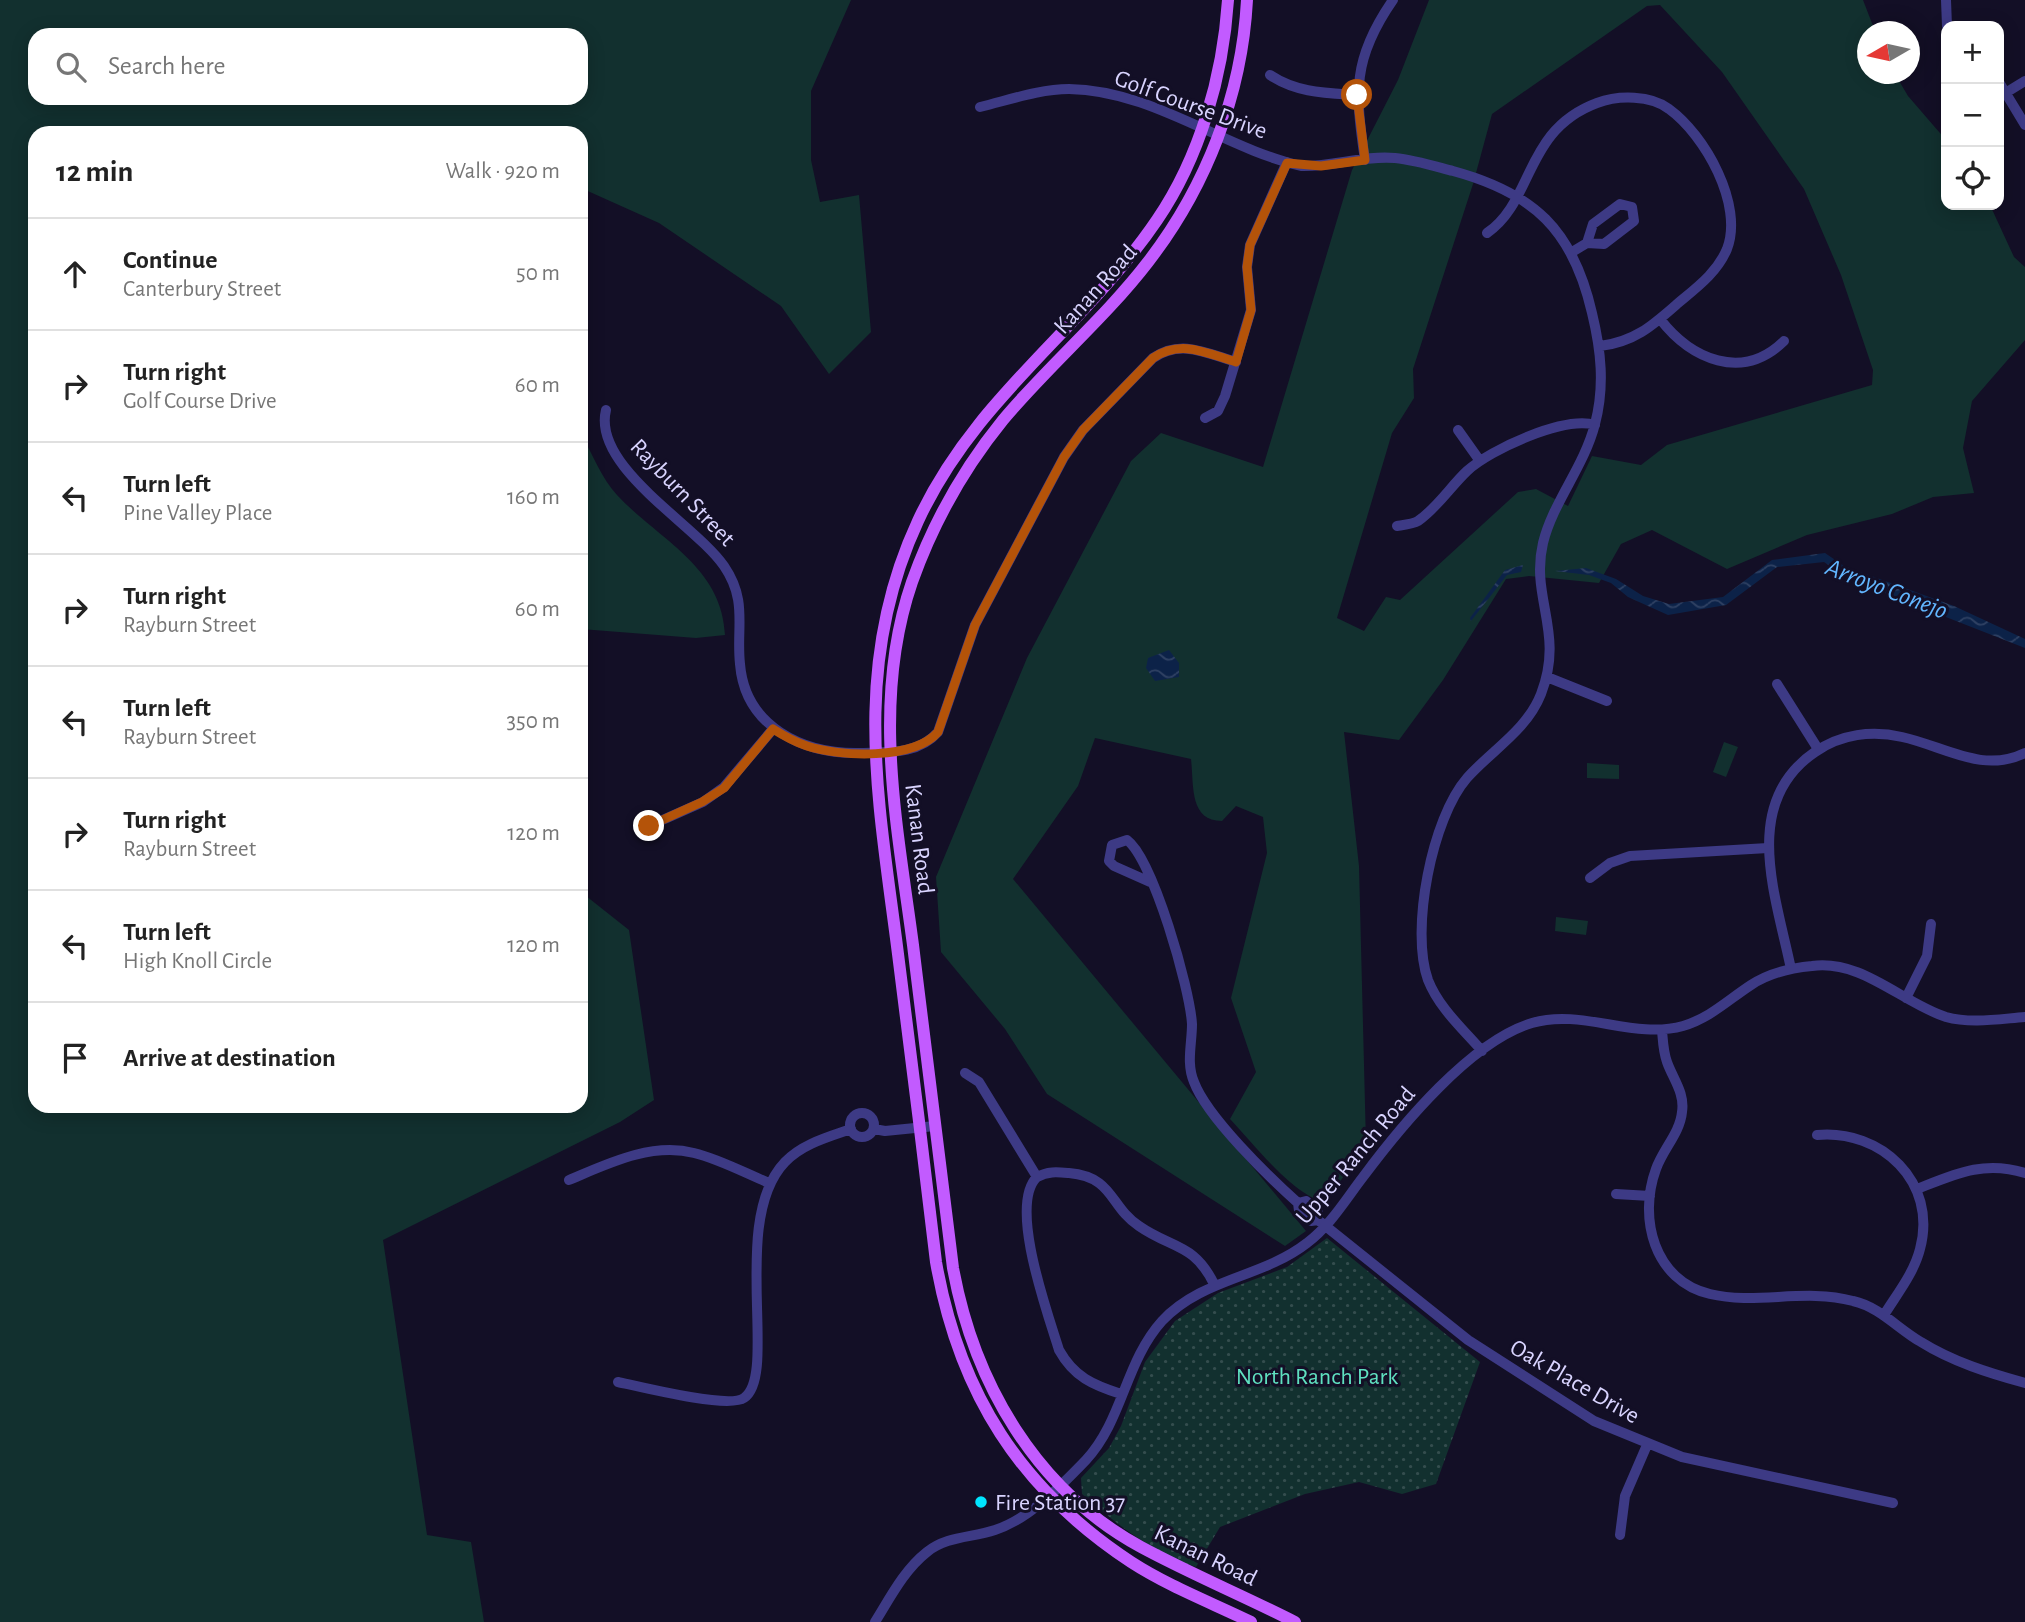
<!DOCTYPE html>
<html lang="en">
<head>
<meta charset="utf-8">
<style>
	body { margin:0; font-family:"Alegreya Sans",sans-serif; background:#f6f6f6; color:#222 }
	.controls { position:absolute; right:21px; top:21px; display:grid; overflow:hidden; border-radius:14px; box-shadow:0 4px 18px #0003 }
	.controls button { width:63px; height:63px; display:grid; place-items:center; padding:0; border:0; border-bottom:2px solid #e0e0e0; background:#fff; color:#222; font:35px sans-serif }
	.compass { position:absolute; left:1857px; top:21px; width:63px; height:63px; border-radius:50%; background:#fff; box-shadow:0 4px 18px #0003; rotate:261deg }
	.stop { position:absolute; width:21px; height:21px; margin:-16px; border:5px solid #b45309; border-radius:50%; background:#fff }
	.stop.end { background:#b45309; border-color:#fff; box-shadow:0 2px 7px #0008 }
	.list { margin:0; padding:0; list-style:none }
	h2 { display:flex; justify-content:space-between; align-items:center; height:91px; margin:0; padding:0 28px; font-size:30px }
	h2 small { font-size:23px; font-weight:400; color:#767676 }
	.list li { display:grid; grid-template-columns:46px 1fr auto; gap:21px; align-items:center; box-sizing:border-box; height:112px; padding:0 28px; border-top:2px solid #e0e0e0 }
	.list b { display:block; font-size:26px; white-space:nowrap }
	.list p { margin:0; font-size:23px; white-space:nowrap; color:#767676 }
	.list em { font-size:23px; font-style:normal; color:#767676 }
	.icon { flex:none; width:38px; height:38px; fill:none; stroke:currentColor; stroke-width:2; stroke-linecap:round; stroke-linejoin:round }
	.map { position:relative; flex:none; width:2025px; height:1622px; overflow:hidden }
	.search { position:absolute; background:#fff; box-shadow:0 4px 18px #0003; left:28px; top:28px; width:560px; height:77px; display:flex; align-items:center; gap:18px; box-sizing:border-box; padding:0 24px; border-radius:21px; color:#767676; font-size:26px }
	.panel { position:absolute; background:#fff; box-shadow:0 4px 18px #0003; left:28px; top:126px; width:560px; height:987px; border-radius:21px }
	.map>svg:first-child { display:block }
	.grass { fill:#12302f; fill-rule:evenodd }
	.park { fill:url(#park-dots) }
	.water { fill:url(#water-waves) }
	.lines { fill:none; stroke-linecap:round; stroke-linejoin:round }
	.minor { stroke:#3d3a85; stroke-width:10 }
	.major { stroke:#c25bff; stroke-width:12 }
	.route { stroke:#b45309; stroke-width:9 }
	.poi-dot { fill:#00e5ff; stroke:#130f26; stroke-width:2.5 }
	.labels { text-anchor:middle; stroke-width:6; stroke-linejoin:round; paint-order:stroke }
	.street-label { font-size:24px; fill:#d9d4ff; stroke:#130f26 }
	.park-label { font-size:24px; fill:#5fe0c0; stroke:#130f26 }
	.poi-label { font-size:24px; fill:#d9d4ff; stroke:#130f26; text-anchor:start }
	.water-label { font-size:26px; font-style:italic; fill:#62b6ff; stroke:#130f26 }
</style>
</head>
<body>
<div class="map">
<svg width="2025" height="1622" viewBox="0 0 2025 1622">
	<defs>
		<pattern id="park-dots" width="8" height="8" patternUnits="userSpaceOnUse" patternTransform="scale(1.75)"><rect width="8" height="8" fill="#12302f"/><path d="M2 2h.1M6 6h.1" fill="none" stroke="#344d4e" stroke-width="1.8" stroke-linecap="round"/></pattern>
		<pattern id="water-waves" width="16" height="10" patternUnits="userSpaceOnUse" patternTransform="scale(1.75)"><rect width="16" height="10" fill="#0c2248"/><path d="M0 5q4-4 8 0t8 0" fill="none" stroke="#2f4163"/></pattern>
	</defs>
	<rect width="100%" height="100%" fill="#130f26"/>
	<path class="grass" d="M 0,0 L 851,0 L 811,91 L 811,160 L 820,202 L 859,195 L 871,332 L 829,374 L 781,306 L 659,223 L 581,188 L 581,133 L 35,133 L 35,1106 L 581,1106 L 581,892 L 629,930 L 654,1100 L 620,1122 L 383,1240 L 427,1535 L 471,1542 L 484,1622 L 0,1622 ZM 35,35 L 581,35 L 581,98 L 35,98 Z
		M 1429,0 L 1863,0 L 1875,31 L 1868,32 L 1868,74 L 1895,74 L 1908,96 L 1946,140 L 1946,205 L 1990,205 L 2014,257 L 2025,267 L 2025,340 L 1972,401 L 1963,448 L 1974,493 L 1933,497 L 1892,514 L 1807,535 L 1727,569 L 1652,530 L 1621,544 L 1599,583 L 1529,576 L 1506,579 L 1443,680 L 1399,740 L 1344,732 L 1359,866 L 1366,1144 L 1326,1202 C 1294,1197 1252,1142 1230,1119 L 1256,1072 L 1231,998 L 1267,853 L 1263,817 L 1236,806 L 1222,821 C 1189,821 1194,785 1191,759 L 1095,738 L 1078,786 L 1013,879 L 1306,1231 L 1285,1246 L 1047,1094 L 1005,1029 L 941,952 L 936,877 L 1027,658 L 1131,461 L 1161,433 L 1263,467 L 1352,170 L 1398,80 ZM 1660,5 L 1722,72 L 1804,189 L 1841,275 L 1873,370 L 1872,385 L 1667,445 L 1641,465 L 1592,456 L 1568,506 L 1536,489 L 1518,492 L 1400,600 L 1386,597 L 1364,631 L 1337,618 L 1392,433 L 1414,398 L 1413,369 L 1473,184 L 1492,114 L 1647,6 Z
		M 581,434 C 592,453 602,479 617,495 C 659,540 722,566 725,635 L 696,638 L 581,629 Z
		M 1724,742 L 1738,747 L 1726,777 L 1713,772 Z
		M 1587,763 L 1619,765 L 1619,779 L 1587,778 Z
		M 1556,917 L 1588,921 L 1586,935 L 1555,931 Z"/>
	<path class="park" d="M 1327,1238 L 1480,1362 L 1436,1484 L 1402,1494 L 1359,1482 L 1305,1494 L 1220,1527 L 1196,1567 C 1153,1553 1116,1524 1082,1494 L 1081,1478 L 1109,1448 L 1121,1426 L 1145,1362 L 1175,1321 L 1218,1293 L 1287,1267 Z"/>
	<path class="water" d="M 1825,553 L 1844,566 L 1954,606 L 2025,639 L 2025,648 L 1849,579 L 1824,562 L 1777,567 L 1726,605 L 1668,615 L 1628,597 L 1611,583 L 1589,575 L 1555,571 L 1586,568 L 1616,579 L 1643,596 L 1669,604 L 1723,597 L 1772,560 Z
		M 1523,565 L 1521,572 L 1507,575 L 1471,621 L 1470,618 L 1505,570 Z
		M 1169,650 L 1179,663 L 1179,677 L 1155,681 L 1146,668 L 1148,658 Z"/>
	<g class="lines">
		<path class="minor" d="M 1946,0 L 1947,26
			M 1270,75 C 1297,93 1326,93 1357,95
			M 1999,82 L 2025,125
			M 2007,92 L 2025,81
			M 980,107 C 1009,100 1040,89 1069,89 C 1152,90 1223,148 1301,166 C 1333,167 1364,155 1395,158 C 1415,160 1434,166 1453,171 C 1534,193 1573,230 1592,313 C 1601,350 1605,386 1595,424 C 1584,467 1553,502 1543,543 C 1530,598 1565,632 1541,694 C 1527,730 1492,750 1467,778 C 1432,818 1410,930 1428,980 C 1439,1008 1463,1029 1482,1051
			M 1365,160 C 1355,92 1352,59 1393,0
			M 1487,233 C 1534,201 1524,130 1597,103 C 1618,95 1651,95 1669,109 C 1705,135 1744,205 1727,249 C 1717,273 1696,288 1677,304 C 1652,326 1634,342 1600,346
			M 1572,252 L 1587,243 L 1604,244 L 1634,221 L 1632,207 L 1620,204 L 1593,224 L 1587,243
			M 1660,319 C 1691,359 1742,382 1784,341
			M 606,410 C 592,467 695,524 724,566 C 748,601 736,627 740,664 C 745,726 802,754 859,753 C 887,752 918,755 938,732 L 975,625 L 1064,457 L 1083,430 L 1153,358 C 1181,339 1206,353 1236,362
			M 1205,418 L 1218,411 L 1225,396 L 1251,310 L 1247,267 L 1250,245 L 1287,162
			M 1458,430 L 1480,461
			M 1397,526 C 1403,525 1413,524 1418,521 C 1436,509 1451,486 1467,471 C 1491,449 1564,416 1595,425
			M 1547,677 L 1607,701
			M 1777,684 L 1818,749
			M 649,826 L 703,802 L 724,787 L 773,729
			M 1590,878 L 1610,863 L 1630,856 L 1768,848
			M 1150,882 L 1114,866 L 1109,861 L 1112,845 L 1127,840 C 1153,859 1190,989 1192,1024 C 1192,1044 1186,1063 1194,1082 C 1207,1117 1269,1177 1298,1203 L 1299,1211 L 1311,1221 L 1318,1220 L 1468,1340 L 1594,1421 L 1682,1457 L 1893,1503
			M 1791,969 C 1776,896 1740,803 1815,752 C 1841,734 1872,730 1902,737 C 1944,746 1982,774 2025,753
			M 1906,998 L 1927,956 L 1931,924
			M 1662,1030 C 1663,1041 1663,1051 1667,1062 C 1673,1079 1685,1093 1682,1112 C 1680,1133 1663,1149 1656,1169 C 1638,1218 1654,1281 1710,1294 C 1756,1305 1805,1288 1853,1301 C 1880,1307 1898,1329 1921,1342 C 1953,1362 1989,1373 2025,1383
			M 965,1073 L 979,1082 L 1037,1177 C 1048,1171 1057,1172 1069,1173 C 1114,1177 1109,1206 1139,1226 C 1172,1249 1194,1243 1214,1284
			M850 1125a12 12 0 1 1 24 0a12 12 0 1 1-24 0Z
			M 874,1129 L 885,1131 L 935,1126
			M 1817,1135 C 1881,1129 1938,1182 1920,1249 C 1914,1273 1897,1294 1884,1315
			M 1037,1177 C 1008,1205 1048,1314 1059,1350 C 1074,1377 1093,1385 1121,1394
			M 569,1180 C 607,1164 651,1142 694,1153 C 719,1159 745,1173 769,1183
			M 1917,1189 C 1955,1174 1984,1160 2025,1173
			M 1616,1194 L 1650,1196
			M 1298,1203 L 1306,1201 L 1318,1212 L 1318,1220
			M 618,1382 C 641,1387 728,1409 744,1398 C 779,1375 729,1220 785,1162 C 802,1144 828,1137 851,1129
			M 1620,1535 L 1625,1496 L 1647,1445
			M 875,1622 C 890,1598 904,1570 927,1552 C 947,1536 971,1538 995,1530 C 1029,1519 1061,1486 1086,1460 C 1123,1420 1125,1362 1162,1321 C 1202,1278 1262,1278 1307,1243 C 1330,1226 1346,1199 1363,1177 C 1401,1126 1471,1041 1532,1023 C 1582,1008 1633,1040 1683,1026 C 1710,1018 1728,1000 1751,985 C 1769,973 1791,968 1812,966 C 1862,959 1902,1003 1946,1017 C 1971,1024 1999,1019 2025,1017"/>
		<path class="major" d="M 1228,0 C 1223,76 1200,157 1157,220 C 1083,329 975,397 918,521 C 850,667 879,803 898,954 C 911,1057 924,1159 936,1262 C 959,1393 1020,1489 1131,1562 C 1168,1586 1212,1603 1251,1622
			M 1247,0 C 1242,95 1206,187 1148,262 C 1105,318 1049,365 1003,420 C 964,468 933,523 912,582 C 871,701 897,824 913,945 C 926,1053 940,1161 953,1268 C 974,1383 1036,1490 1141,1547 C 1191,1574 1244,1596 1295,1622"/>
	</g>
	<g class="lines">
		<path class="route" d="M 649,826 L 702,802 L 724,788 L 773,729 C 784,736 795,742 807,746 C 840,757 914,760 938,732 L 975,625 L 1064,457 L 1083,430 L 1153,358 C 1181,339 1206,353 1236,362 L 1251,310 L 1247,267 L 1250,245 L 1287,163 L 1321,166 L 1365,160 L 1357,95"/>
	</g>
	<circle class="poi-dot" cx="981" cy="1502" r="7"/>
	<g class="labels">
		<g class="street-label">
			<text transform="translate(1191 104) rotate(20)" y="8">Golf Course Drive</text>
			<text transform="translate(1095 289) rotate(-48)" y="8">Kanan Road</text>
			<text transform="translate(683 492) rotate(46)" y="8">Rayburn Street</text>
			<text transform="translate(920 839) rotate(83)" y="8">Kanan Road</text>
			<text transform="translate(1355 1155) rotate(-50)" y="8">Upper Ranch Road</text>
			<text transform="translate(1575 1381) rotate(30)" y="8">Oak Place Drive</text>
			<text transform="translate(1206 1555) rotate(26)" y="8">Kanan Road</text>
		</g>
		<g class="park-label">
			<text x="1317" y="1384">North Ranch Park</text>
		</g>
		<g class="poi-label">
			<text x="995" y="1510">Fire Station 37</text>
		</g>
		<g class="water-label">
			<text transform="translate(1887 588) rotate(21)" y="9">Arroyo Conejo</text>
		</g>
	</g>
</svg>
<div class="controls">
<button>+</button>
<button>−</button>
<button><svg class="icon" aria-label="locate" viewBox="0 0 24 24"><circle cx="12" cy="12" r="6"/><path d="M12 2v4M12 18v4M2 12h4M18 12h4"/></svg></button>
</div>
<svg class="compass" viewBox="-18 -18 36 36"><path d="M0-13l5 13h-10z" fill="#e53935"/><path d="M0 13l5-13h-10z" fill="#767676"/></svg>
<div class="stop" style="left:1357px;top:95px"></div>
<div class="stop end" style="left:649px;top:826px"></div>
<div class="search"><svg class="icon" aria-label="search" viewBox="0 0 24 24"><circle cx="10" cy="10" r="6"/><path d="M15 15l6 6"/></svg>Search here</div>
<section class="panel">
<h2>12 min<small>Walk · 920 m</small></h2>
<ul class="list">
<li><svg class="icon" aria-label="ahead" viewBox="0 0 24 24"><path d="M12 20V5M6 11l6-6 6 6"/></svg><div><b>Continue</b><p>Canterbury Street</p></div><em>50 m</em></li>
<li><svg class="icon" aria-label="right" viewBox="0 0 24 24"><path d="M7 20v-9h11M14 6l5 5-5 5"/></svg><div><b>Turn right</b><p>Golf Course Drive</p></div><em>60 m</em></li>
<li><svg class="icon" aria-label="left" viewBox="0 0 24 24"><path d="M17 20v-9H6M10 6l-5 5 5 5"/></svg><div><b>Turn left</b><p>Pine Valley Place</p></div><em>160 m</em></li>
<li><svg class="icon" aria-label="right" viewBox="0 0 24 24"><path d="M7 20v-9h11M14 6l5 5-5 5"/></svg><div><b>Turn right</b><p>Rayburn Street</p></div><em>60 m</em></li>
<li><svg class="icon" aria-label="left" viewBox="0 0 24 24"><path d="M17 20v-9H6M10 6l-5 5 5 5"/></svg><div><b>Turn left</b><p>Rayburn Street</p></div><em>350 m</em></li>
<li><svg class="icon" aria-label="right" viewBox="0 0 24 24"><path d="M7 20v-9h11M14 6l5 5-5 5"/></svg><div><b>Turn right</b><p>Rayburn Street</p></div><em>120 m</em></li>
<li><svg class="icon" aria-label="left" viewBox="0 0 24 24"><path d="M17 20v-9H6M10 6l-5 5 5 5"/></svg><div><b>Turn left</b><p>High Knoll Circle</p></div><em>120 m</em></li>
<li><svg class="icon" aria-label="arrive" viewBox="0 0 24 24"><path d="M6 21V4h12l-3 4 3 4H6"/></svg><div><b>Arrive at destination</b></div></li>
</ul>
</section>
</div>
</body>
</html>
